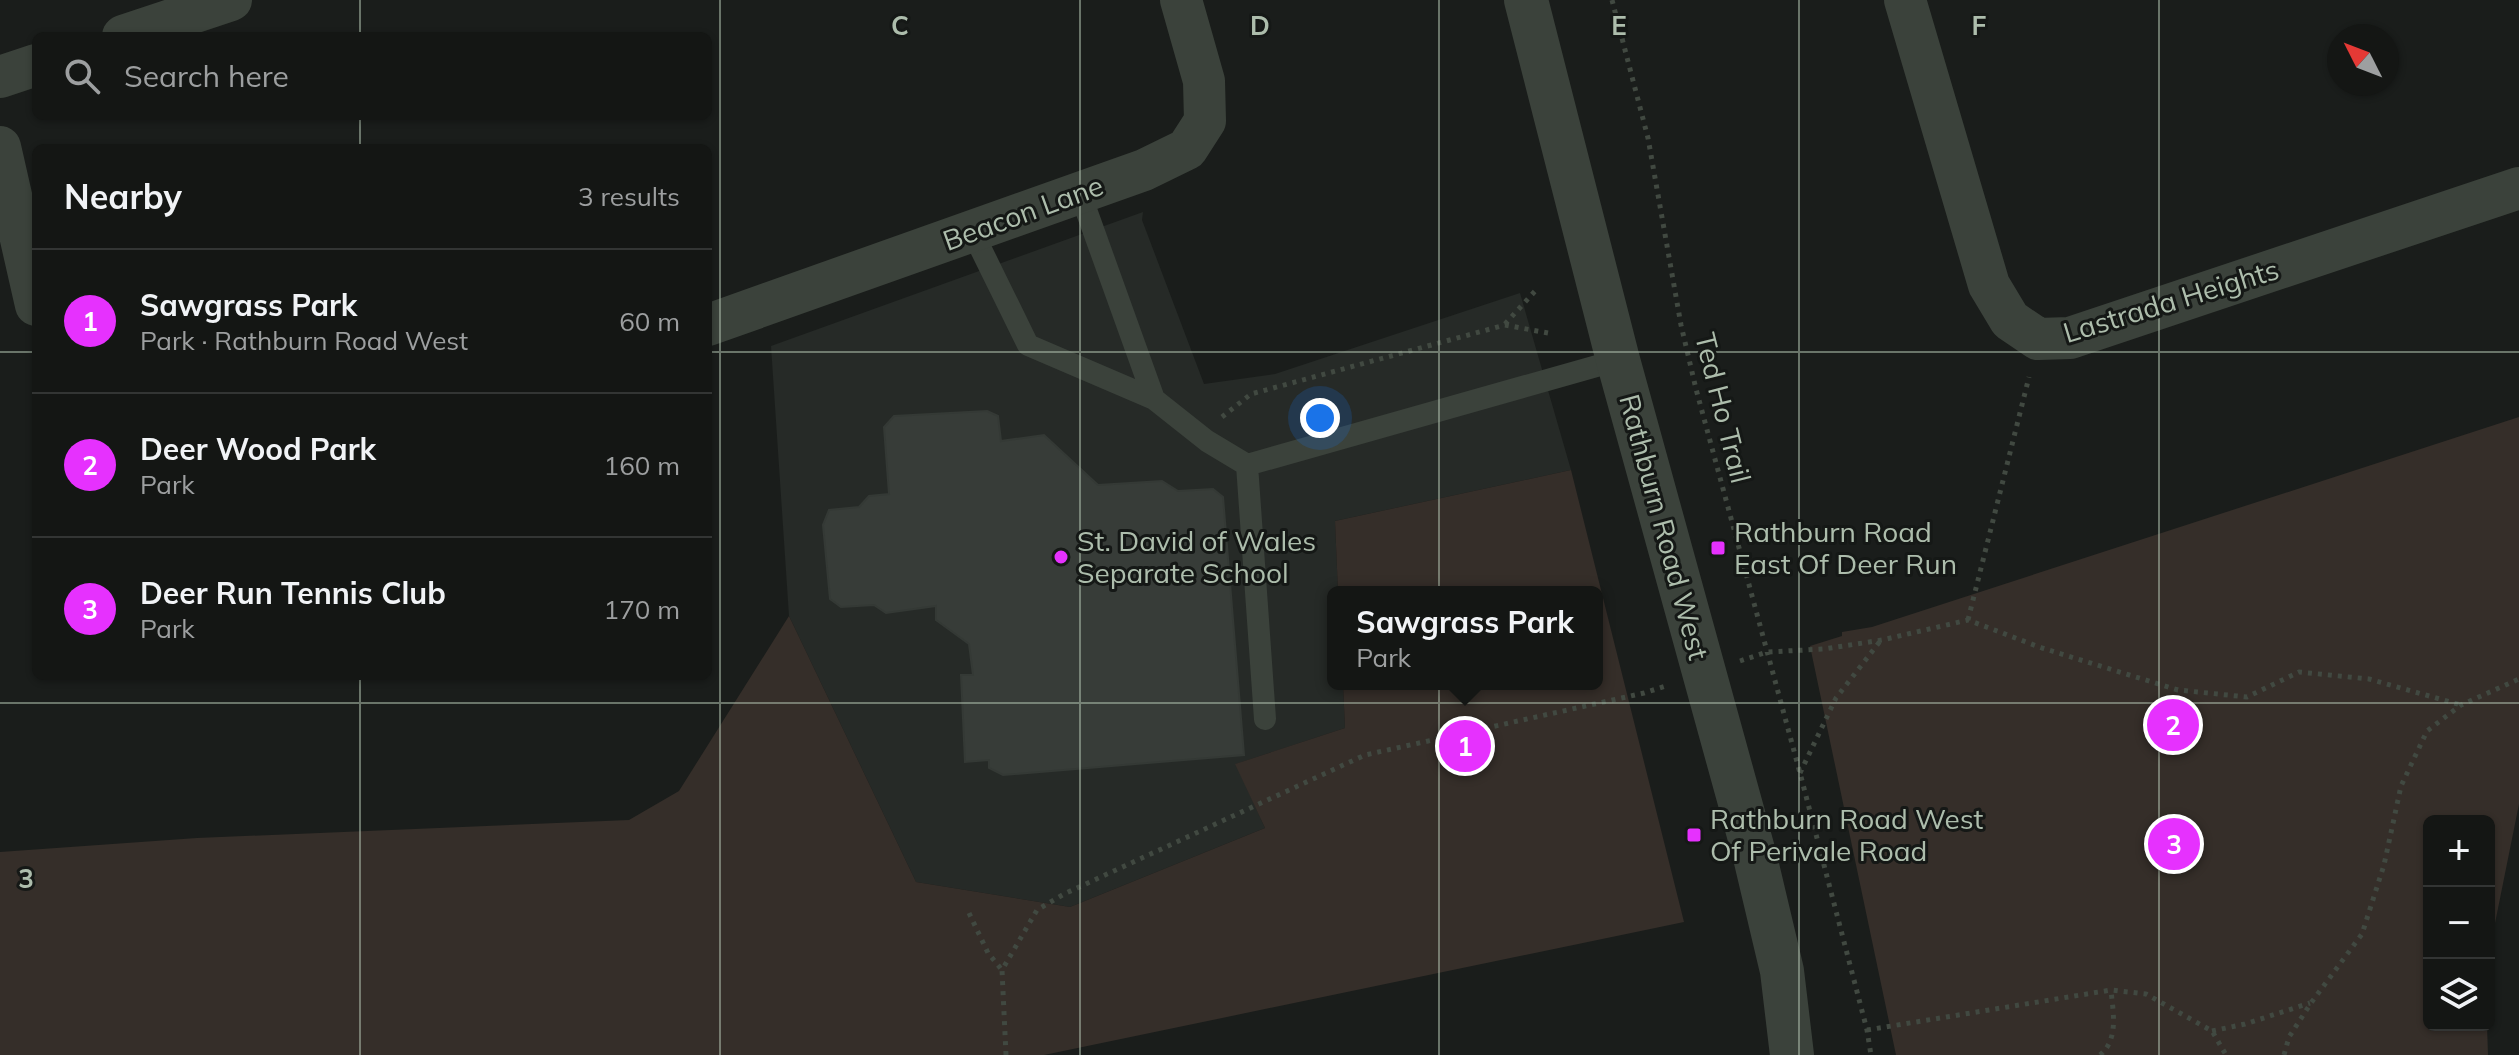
<!DOCTYPE html>
<html lang="en">
<head>
<meta charset="utf-8">
<style>
	body { margin:0; font-family:Mulish,sans-serif; background:#212322; color:#f1f3f6 }
	.controls { position:absolute; right:24px; bottom:24px; display:grid; overflow:hidden; border-radius:12px; box-shadow:0 2px 6px #0004 }
	.controls button { width:72px; height:72px; display:grid; place-items:center; padding:0; border:0; border-bottom:2px solid #333534; background:#141614; color:#f1f3f6; font:40px sans-serif }
	.compass { position:absolute; left:2327px; top:24px; width:72px; height:72px; border-radius:50%; background:#141614; box-shadow:0 2px 6px #0004; rotate:312deg }
	.you { position:absolute; left:1320px; top:418px; width:28px; height:28px; margin:-20px; border:6px solid #fff; border-radius:50%; background:#1a73e8; box-shadow:0 0 0 12px #1a73e833 }
	.badge { display:grid; place-items:center; width:52px; height:52px; border-radius:50%; background:#e631fe; color:#fff; font-size:26px; font-weight:700 }
	.pin { position:absolute; translate:-50% -50%; border:4px solid #fff; box-shadow:0 2px 8px #0006 }
	.popup { position:absolute; left:1327px; top:586px; width:276px; height:104px; box-sizing:border-box; display:grid; place-content:center; border-radius:12px; background:#141614; filter:drop-shadow(0 2px 6px #0005); font-size:26px; white-space:nowrap; color:#9d9fa0 }
	.popup b { font-size:30px; color:#f1f3f6 }
	.popup::after { content:''; position:absolute; left:50%; top:100%; margin-left:-16px; border:16px solid transparent; border-top-color:#141614 }
	.list { margin:0; padding:0; list-style:none }
	h2 { display:flex; justify-content:space-between; align-items:center; height:104px; margin:0; padding:0 32px; font-size:34px }
	h2 small { font-size:26px; font-weight:400; color:#9d9fa0 }
	.list li { display:grid; grid-template-columns:52px 1fr auto; gap:24px; align-items:center; box-sizing:border-box; height:144px; padding:0 32px; border-top:2px solid #333534 }
	.list b { display:block; font-size:30px; white-space:nowrap }
	.list p { margin:0; font-size:26px; white-space:nowrap; color:#9d9fa0 }
	.list em { font-size:26px; font-style:normal; color:#9d9fa0 }
	.icon { flex:none; width:44px; height:44px; fill:none; stroke:currentColor; stroke-width:2; stroke-linecap:round; stroke-linejoin:round }
	.map { position:relative; flex:none; width:2519px; height:1055px; overflow:hidden }
	.search { position:absolute; background:#141614; box-shadow:0 2px 6px #0004; left:32px; top:32px; width:680px; height:88px; display:flex; align-items:center; gap:20px; box-sizing:border-box; padding:0 28px; border-radius:12px; color:#9d9fa0; font-size:30px }
	.panel { position:absolute; background:#141614; box-shadow:0 2px 6px #0004; left:32px; top:144px; width:680px; height:536px; border-radius:12px }
	.map>svg:first-child { display:block }
	.built { fill:#262a27 }
	.green { fill:#352e29 }
	.building { fill:#373c38; stroke:#343935; stroke-width:2 }
	.lines { fill:none; stroke-linecap:round; stroke-linejoin:round }
	.path { stroke:#414941; stroke-width:5; stroke-dasharray:4 6; stroke-linecap:butt }
	.service { stroke:#3b423b; stroke-width:22 }
	.minor { stroke:#3b423b; stroke-width:42 }
	.tertiary { stroke:#3b423b; stroke-width:44 }
	.grid { fill:none; stroke:#adbdac; stroke-width:2; stroke-opacity:0.55 }
	.poi-dot { fill:#e631fe; stroke:#151816; stroke-width:3 }
	.labels { text-anchor:middle; stroke-width:6; stroke-linejoin:round; paint-order:stroke }
	.street-label { font-size:28px; fill:#adbdac; stroke:#151816 }
	.poi-label { font-size:28px; fill:#adbdac; stroke:#151816; text-anchor:start }
	.grid-label { font-size:26px; text-anchor:middle; font-weight:bold; fill:#adbdac; stroke:#151816; stroke-width:6; stroke-linejoin:round; paint-order:stroke }
</style>
</head>
<body>
<div class="map">
<svg width="2519" height="1055" viewBox="0 0 2519 1055">
	<rect width="100%" height="100%" fill="#1a1d1b"/>
	<path class="built" d="M 1143,212 L 1142,220 L 1204,384 L 1275,374 L 1520,293 L 1571,470 L 1335,521 L 1338,592 L 1333,592 L 1333,684 L 1343,684 L 1345,728 L 1236,764 L 1265,828 L 1070,907 L 916,882 L 789,616 L 771,346 Z"/>
	<path class="green" d="M 2519,417 L 2519,804 L 2489,953 L 2489,821 L 2429,821 L 2429,1025 L 2487,1025 L 2488,1055 L 1896,1055 L 1810,646 L 1842,636 L 1842,632 L 1872,627 Z
		M 1571,470 L 1684,922 L 1044,1055 L 0,1055 L 0,852 L 197,838 L 629,820 L 679,791 L 789,616 L 916,882 L 1070,907 L 1265,828 L 1235,764 L 1345,728 L 1343,684 L 1597,684 L 1597,592 L 1338,592 L 1335,521 Z"/>
	<path class="building" d="M 987,411 L 998,416 L 1001,441 L 1044,435 L 1098,485 L 1162,481 L 1178,491 L 1213,489 L 1223,497 L 1244,755 L 1003,775 L 989,768 L 989,760 L 965,762 L 961,675 L 973,675 L 969,644 L 936,620 L 936,606 L 886,613 L 874,605 L 841,607 L 830,599 L 823,525 L 829,510 L 859,507 L 869,496 L 889,494 L 884,427 L 894,416 Z"/>
	<g class="lines">
		<path class="path" d="M 1612,0 L 1648,138 L 1681,325 L 1696,389 L 1800,773 L 1867,1030 L 1871,1055
			M 1505,324 L 1536,290
			M 1222,417 L 1251,394 L 1505,325 L 1548,333
			M 1968,620 L 2029,377
			M 1740,661 L 1767,652 L 1824,649 L 1882,640 L 1968,620 L 2042,648 L 2178,690 L 2247,697 L 2299,672 L 2369,679 L 2461,705
			M 1800,773 L 1836,698 L 1881,640
			M 969,913 L 988,953 L 1002,970
			M 1867,1030 L 2111,990 L 2146,994 L 2212,1031 L 2226,1055
			M 2212,1031 L 2245,1024 L 2310,1003
			M 1006,1055 L 1002,970 L 1037,910 L 1064,894 L 1365,755 L 1644,693 L 1666,686
			M 2100,1055 C 2119,1039 2113,1012 2111,990
			M 2284,1055 L 2289,1037 L 2311,1003 L 2362,934 L 2384,865 L 2401,786 L 2427,731 L 2461,705 L 2519,679"/>
		<path class="service" d="M 1080,193 L 1154,399 L 1207,441 L 1247,465 L 1618,360
			M 972,231 L 1028,345 L 1154,399
			M 1247,465 L 1265,719"/>
		<path class="minor" d="M 1905,0 L 1989,285 L 2010,320 L 2038,339 L 2070,338 L 2519,188
			M 123,36 L 231,0
			M 0,77 L 36,65
			M 0,147 L 36,305
			M 708,325 L 1144,170 L 1187,149 L 1205,121 L 1204,81 L 1181,0"/>
		<path class="tertiary" d="M 1526,0 L 1618,360 L 1755,857 L 1782,971 L 1792,1055"/>
	</g>
	<path class="grid" d="M 360,0 L 360,36M 720,0 L 720,1055M 1080,0 L 1080,1055M 1439,0 L 1439,1055M 1799,0 L 1799,1055M 2159,0 L 2159,1055M 360,116 L 360,148M 0,352 L 36,352M 708,352 L 2519,352M 360,676 L 360,1055M 0,703 L 2519,703"/>
	<g class="poi-dot">
		<rect x="1710" y="540" width="16" height="16" rx="4"/>
		<circle cx="1061" cy="557" r="8"/>
		<rect x="1686" y="827" width="16" height="16" rx="4"/>
	</g>
	<g class="labels">
		<g class="street-label">
			<text transform="translate(1023 213) rotate(-20)" y="10">Beacon Lane</text>
			<text transform="translate(2171 301) rotate(-17)" y="10">Lastrada Heights</text>
			<text transform="translate(1723 408) rotate(76)" y="10">Ted Ho Trail</text>
			<text transform="translate(1664 527) rotate(75)" y="10">Rathburn Road West</text>
		</g>
		<g class="poi-label">
			<text x="1734" y="542">Rathburn Road<tspan x="1734" dy="32">East Of Deer Run</tspan></text>
			<text x="1077" y="551">St. David of Wales<tspan x="1077" dy="32">Separate School</tspan></text>
			<text x="1710" y="829">Rathburn Road West<tspan x="1710" dy="32">Of Perivale Road</tspan></text>
		</g>
	</g>
	<g class="grid-label">
		<text x="900" y="35">C</text>
		<text x="1260" y="35">D</text>
		<text x="1619" y="35">E</text>
		<text x="1979" y="35">F</text>
		<text x="26" y="888">3</text>
	</g>
</svg>
<div class="controls">
<button>+</button>
<button>−</button>
<button><svg class="icon" aria-label="layers" viewBox="0 0 24 24"><path d="M12 4l9 5-9 5-9-5zM3 14l9 5 9-5"/></svg></button>
</div>
<svg class="compass" viewBox="-18 -18 36 36"><path d="M0-13l5 13h-10z" fill="#e53935"/><path d="M0 13l5-13h-10z" fill="#9d9fa0"/></svg>
<div class="you"></div>
<div class="pin badge" style="left:1465px;top:746px">1</div>
<div class="popup"><b>Sawgrass Park</b>Park</div>
<div class="pin badge" style="left:2173px;top:725px">2</div>
<div class="pin badge" style="left:2174px;top:844px">3</div>
<div class="search"><svg class="icon" aria-label="search" viewBox="0 0 24 24"><circle cx="10" cy="10" r="6"/><path d="M15 15l6 6"/></svg>Search here</div>
<section class="panel">
<h2>Nearby<small>3 results</small></h2>
<ul class="list">
<li><span class="badge">1</span><div><b>Sawgrass Park</b><p>Park · Rathburn Road West</p></div><em>60 m</em></li>
<li><span class="badge">2</span><div><b>Deer Wood Park</b><p>Park</p></div><em>160 m</em></li>
<li><span class="badge">3</span><div><b>Deer Run Tennis Club</b><p>Park</p></div><em>170 m</em></li>
</ul>
</section>
</div>
</body>
</html>
